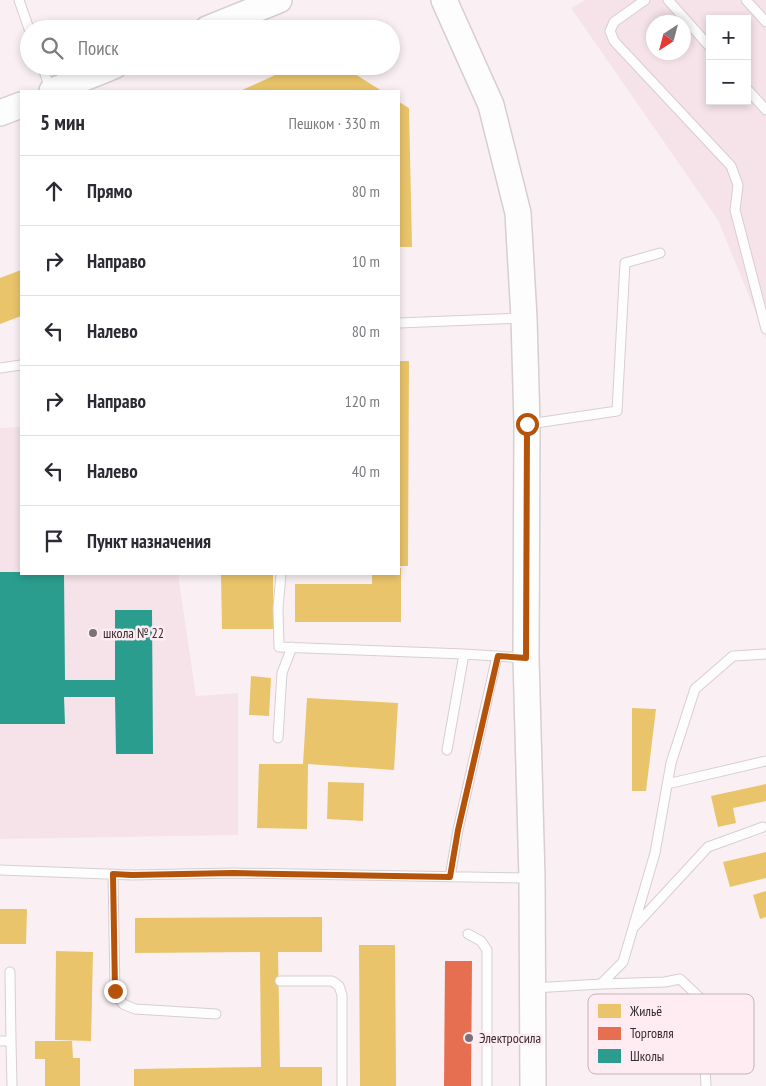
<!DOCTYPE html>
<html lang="ru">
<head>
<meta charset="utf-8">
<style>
	body { margin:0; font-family:"PT Sans Narrow",sans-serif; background:#f7f7f7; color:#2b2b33 }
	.controls { position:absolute; right:15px; top:15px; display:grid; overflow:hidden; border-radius:0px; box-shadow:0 2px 8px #0003 }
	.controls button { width:45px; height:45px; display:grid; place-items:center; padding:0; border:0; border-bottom:1px solid #e1e1e2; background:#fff; color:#2b2b33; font:25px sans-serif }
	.compass { position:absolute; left:646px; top:15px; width:45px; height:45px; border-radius:50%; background:#fff; box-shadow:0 2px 8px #0003; rotate:216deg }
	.stop { position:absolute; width:15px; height:15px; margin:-11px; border:4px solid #b45309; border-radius:50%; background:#fff }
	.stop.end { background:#b45309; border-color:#fff; box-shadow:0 1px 5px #0008 }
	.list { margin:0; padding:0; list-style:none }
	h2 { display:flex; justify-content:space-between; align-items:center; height:65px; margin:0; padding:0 20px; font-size:21px }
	h2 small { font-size:16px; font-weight:400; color:#7c7c81 }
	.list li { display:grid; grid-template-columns:32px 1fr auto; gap:15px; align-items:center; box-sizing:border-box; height:70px; padding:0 20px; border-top:1px solid #e1e1e2 }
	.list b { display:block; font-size:19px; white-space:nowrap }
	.list em { font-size:16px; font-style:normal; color:#7c7c81 }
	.icon { flex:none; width:28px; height:28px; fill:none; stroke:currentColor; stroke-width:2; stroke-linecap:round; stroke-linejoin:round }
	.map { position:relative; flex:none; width:766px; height:1086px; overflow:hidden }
	.search { position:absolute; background:#fff; box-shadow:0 2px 8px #0003; left:20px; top:20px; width:380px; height:55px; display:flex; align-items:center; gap:12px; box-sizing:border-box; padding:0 18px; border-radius:28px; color:#7c7c81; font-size:19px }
	.panel { position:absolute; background:#fff; box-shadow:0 2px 8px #0003; left:20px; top:90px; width:380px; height:485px; border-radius:0px }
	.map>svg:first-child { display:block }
	.built { fill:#f6e3ea; fill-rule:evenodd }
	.homes { fill:#e9c46a }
	.shops { fill:#e76f51 }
	.schools { fill:#2a9d8f }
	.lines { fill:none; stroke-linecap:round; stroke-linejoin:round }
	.lane-casing { stroke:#d6ced1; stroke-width:11 }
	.secondary-casing { stroke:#d6ced1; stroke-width:28 }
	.lane { stroke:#fefdfd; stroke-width:9 }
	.secondary { stroke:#fefdfd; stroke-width:25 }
	.route { stroke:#b45309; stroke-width:6 }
	.poi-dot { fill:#7a7275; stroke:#feecf2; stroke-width:2 }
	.labels { text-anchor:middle; stroke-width:5; stroke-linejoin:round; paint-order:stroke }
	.poi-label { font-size:14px; fill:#352e31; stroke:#feecf2; text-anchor:start }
	.key { fill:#feecf2; stroke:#c2b3b8; stroke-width:1 }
	.key-label { font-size:14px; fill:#352e31 }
</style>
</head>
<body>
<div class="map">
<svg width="766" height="1086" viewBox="0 0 766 1086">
	<rect width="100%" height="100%" fill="#faf0f3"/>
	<path class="built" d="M 585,0 L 766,0 L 766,338 L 718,220 L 571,8 ZM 710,19 L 747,19 L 747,101 L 710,101 ZM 654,22 L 684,22 L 684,52 L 654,52 Z
		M 21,427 L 21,574 L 178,574 L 196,696 L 238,693 L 238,835 L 0,839 L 0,428 Z"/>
	<path class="homes" d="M 295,66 L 342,66 L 382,91 L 240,91 Z
		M 399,102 L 409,108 L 412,247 L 399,247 Z
		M 21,270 L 21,316 L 0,324 L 0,278 Z
		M 399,361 L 409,361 L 408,566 L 399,566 Z
		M 399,568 L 401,568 L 401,622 L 295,622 L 295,584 L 372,584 L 372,574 L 399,574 Z
		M 221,574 L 273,574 L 273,629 L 222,629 Z
		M 251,676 L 271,678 L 269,716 L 249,715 Z
		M 307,698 L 398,703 L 394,770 L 308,764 L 307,829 L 257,828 L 259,764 L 303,764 Z
		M 632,708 L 656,709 L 646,791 L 632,791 Z
		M 328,782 L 364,783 L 363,821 L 327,819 Z
		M 766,784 L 766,801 L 733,808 L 736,823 L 718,827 L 711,796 Z
		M 766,852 L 766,878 L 730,887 L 723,862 Z
		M 766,891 L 766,917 L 760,919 L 753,895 Z
		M 0,909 L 27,909 L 26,944 L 0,944 Z
		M 322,917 L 322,952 L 278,952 L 280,1067 L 322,1067 L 322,1086 L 134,1086 L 134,1069 L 261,1067 L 260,952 L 135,953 L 135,918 Z
		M 359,945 L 395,945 L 396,1086 L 360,1086 Z
		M 56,951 L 93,952 L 91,1041 L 55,1040 Z
		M 35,1041 L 72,1041 L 73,1058 L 80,1058 L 80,1086 L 45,1086 L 45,1059 L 35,1059 Z"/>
	<path class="shops" d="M 445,961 L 472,961 L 471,1086 L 444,1086 Z"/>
	<path class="schools" d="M 0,572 L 21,572 L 21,574 L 64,574 L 65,680 L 115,680 L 115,610 L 152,610 L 153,754 L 116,754 L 115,697 L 64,697 L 65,724 L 0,724 Z"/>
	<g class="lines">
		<defs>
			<path id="lane" d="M 19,0 L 29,29
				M 645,0 L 614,22 L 610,31 L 614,41 L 731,166 L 738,185 L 735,210 L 766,329
				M 668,0 L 710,47
				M 746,0 L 766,22
				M 42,66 L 51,91
				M 747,89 L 766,110
				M 399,323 L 523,318
				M 0,368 L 21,365
				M 529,424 L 617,411 L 625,263 L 660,253
				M 281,574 L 278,608 L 279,647 L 464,654 L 525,658
				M 278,738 L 282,673 L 292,647
				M 447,750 L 464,654
				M 667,784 L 766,761
				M 0,870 L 132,875 L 233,873 L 529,878
				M 113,874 L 115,991 L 123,1004 L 135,1009 L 216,1014
				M 450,877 L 458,830 L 497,656
				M 635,926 L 708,847 L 763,827
				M 468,934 L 481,941 L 487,950 L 487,1086
				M 10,972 L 11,1041
				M 280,981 L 332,981 L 339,986 L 342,995 L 342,1086
				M 601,984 L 665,982 L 680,979 L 698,996 L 703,1004 L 702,1012 L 706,1086
				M 533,988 L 601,984 L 623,962 L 655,853 L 671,763 L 695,689 L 733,656 L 766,654
				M 0,1041 L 11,1041 L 12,1086"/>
			<path id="secondary" d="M 444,0 L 491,105 L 518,213 L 524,318 L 527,424 L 526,658 L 532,878 L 533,1086
				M 207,29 L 279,0
				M 52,91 L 114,66
				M 0,113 L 21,105"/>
		</defs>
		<use href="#lane" class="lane-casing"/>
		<use href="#secondary" class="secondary-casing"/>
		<use href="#lane" class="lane"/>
		<use href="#secondary" class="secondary"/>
	</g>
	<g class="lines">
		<path class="route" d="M 115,991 L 113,874 L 132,875 L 233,873 L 450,877 L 458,830 L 498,656 L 526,658 L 527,424"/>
	</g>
	<g class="poi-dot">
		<circle cx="93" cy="633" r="5"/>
		<circle cx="469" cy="1038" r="5"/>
	</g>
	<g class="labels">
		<g class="poi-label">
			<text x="103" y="638">школа № 22</text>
			<text x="479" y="1043">Электросила</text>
		</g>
	</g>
	<rect x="588" y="994" width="166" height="80" rx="8" class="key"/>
	<rect x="598" y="1004" width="23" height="14" fill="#e9c46a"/>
	<rect x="598" y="1027" width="23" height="13" fill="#e76f51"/>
	<rect x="598" y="1049" width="23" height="14" fill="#2a9d8f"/>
	<g class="key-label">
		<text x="630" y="1016">Жильё</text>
		<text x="630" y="1038">Торговля</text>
		<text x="630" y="1061">Школы</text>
	</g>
</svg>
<div class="controls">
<button>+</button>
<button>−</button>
</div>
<svg class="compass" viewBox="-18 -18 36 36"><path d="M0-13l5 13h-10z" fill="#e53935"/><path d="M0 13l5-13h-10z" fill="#7c7c81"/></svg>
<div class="stop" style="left:527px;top:424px"></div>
<div class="stop end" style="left:115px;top:991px"></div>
<div class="search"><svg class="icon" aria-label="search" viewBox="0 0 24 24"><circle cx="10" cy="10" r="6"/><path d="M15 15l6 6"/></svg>Поиск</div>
<section class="panel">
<h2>5 мин<small>Пешком · 330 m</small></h2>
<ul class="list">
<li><svg class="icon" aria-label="ahead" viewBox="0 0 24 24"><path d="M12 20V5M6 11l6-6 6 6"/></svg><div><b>Прямо</b></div><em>80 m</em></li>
<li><svg class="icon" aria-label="right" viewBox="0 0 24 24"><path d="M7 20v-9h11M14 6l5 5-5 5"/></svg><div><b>Направо</b></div><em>10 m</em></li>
<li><svg class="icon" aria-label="left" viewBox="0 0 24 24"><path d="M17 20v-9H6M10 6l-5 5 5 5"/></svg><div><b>Налево</b></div><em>80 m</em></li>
<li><svg class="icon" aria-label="right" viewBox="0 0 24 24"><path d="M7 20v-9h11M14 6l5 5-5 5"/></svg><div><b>Направо</b></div><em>120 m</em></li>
<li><svg class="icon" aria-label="left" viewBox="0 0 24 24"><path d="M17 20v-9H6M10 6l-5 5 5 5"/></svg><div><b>Налево</b></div><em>40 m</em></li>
<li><svg class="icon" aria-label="arrive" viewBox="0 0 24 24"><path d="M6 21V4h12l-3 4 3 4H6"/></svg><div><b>Пункт назначения</b></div></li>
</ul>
</section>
</div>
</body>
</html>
